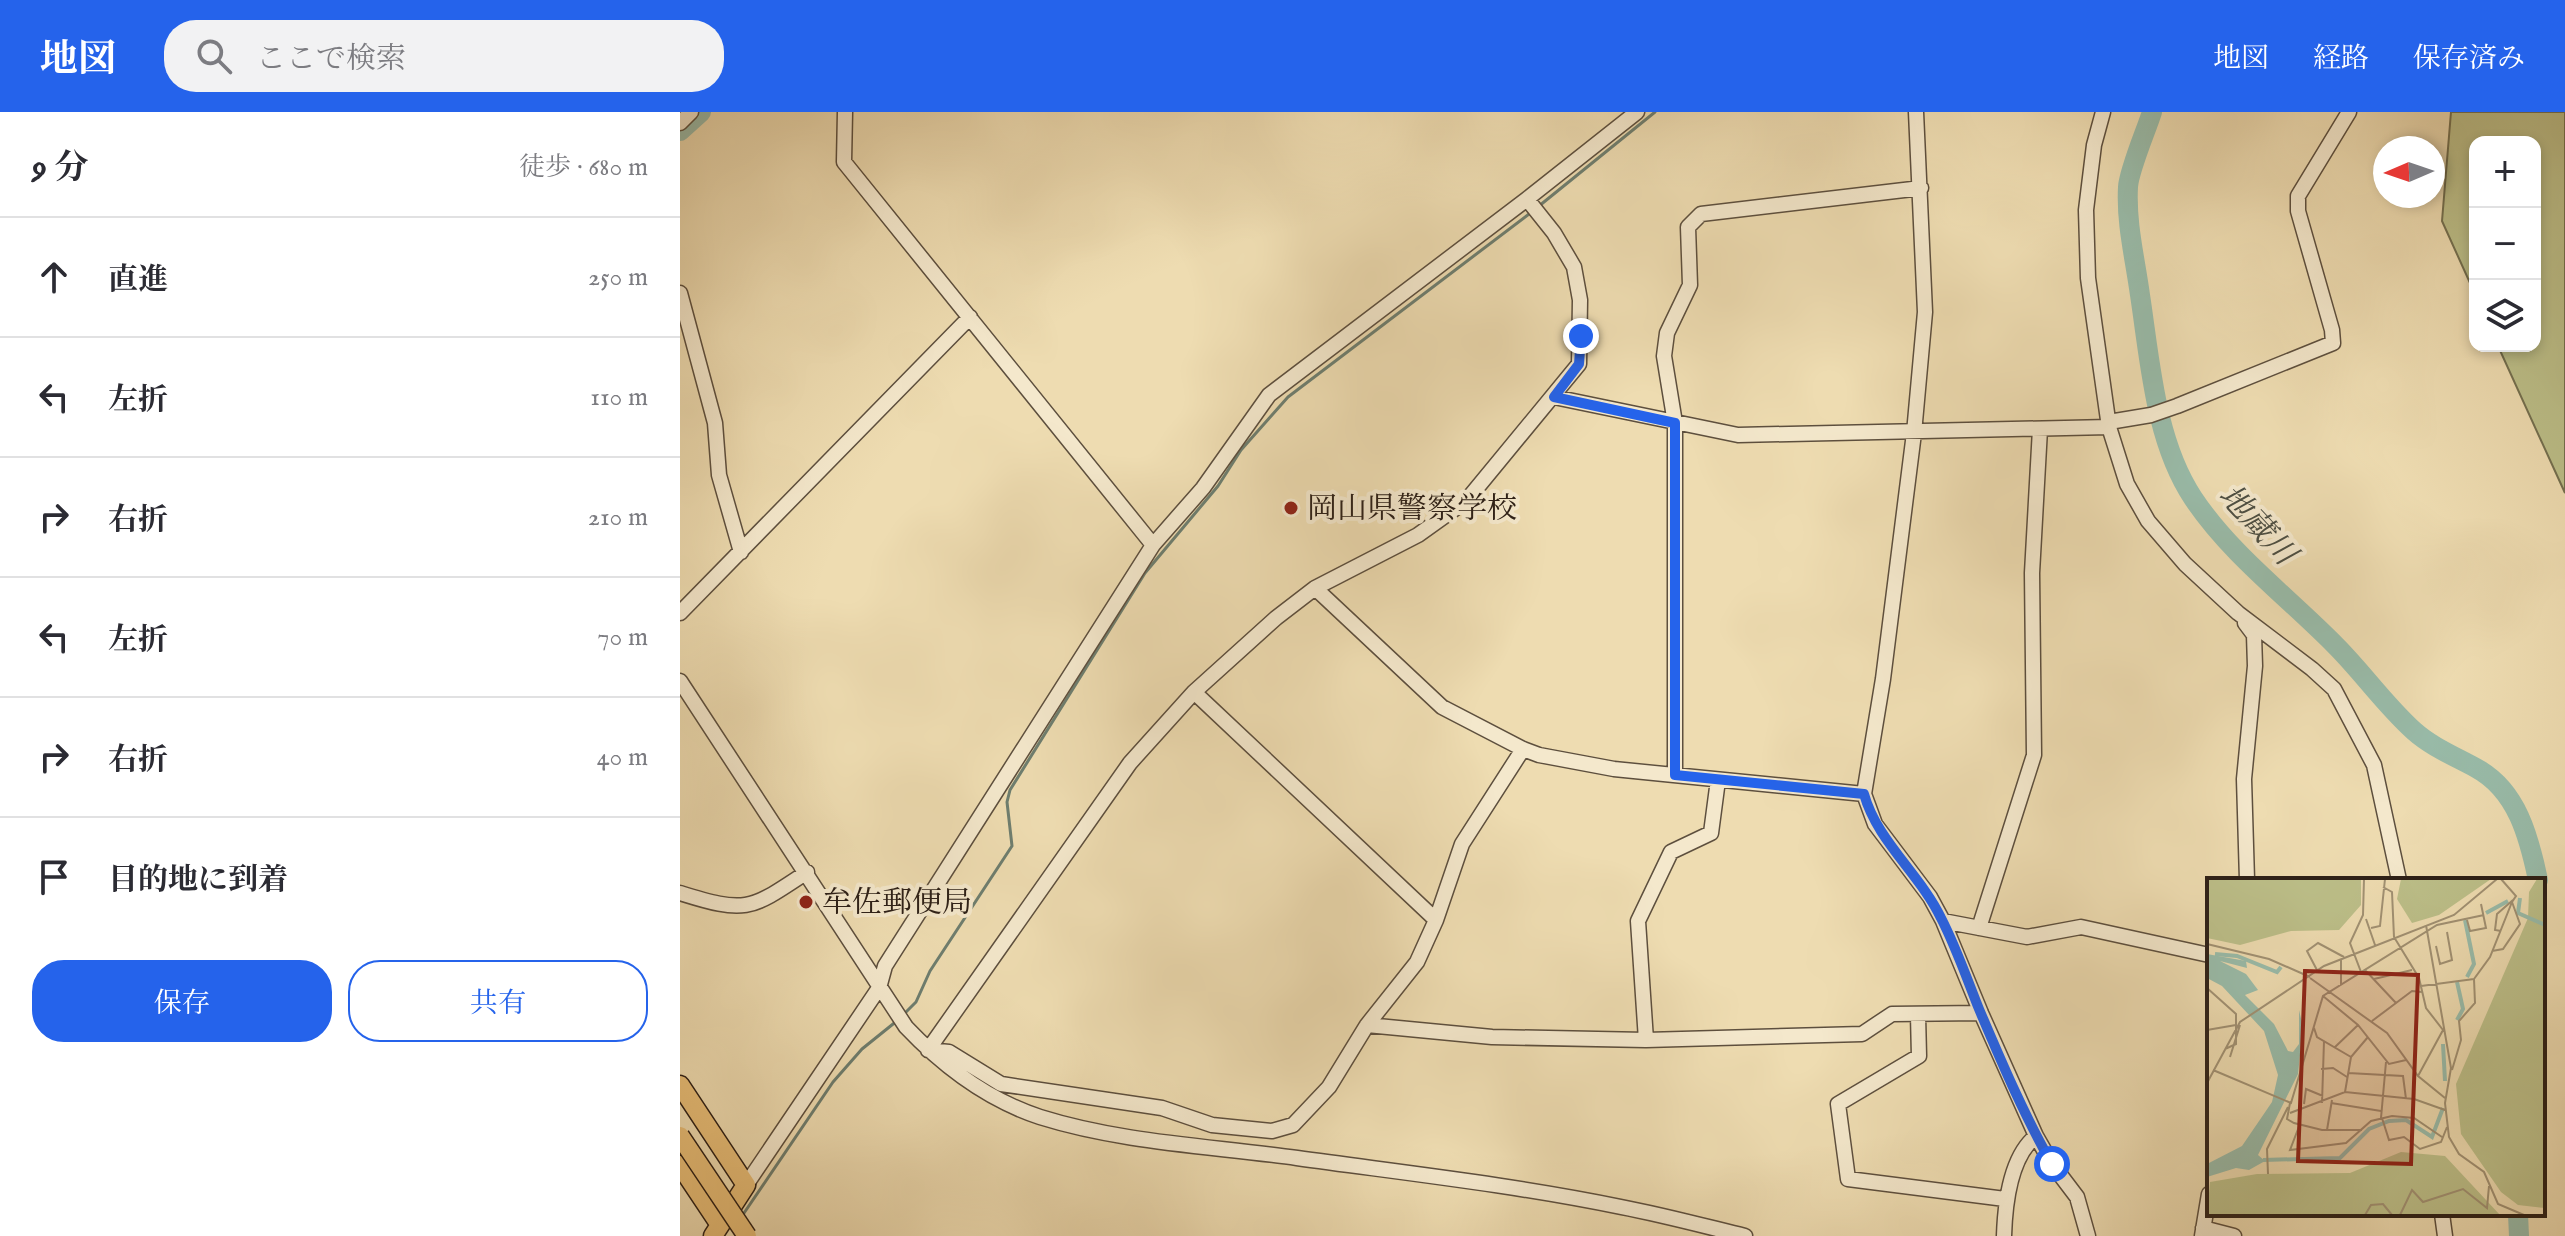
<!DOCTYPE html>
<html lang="ja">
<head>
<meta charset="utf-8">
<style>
	body { margin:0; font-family:"IM FELL English","Noto Serif JP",serif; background:#f2f2f3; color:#2b2b33 }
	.controls { position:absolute; right:24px; top:24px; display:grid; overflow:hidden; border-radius:16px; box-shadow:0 4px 12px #0003 }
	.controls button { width:72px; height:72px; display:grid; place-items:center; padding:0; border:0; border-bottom:2px solid #e1e1e2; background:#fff; color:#2b2b33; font:40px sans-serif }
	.compass { position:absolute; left:1693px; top:24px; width:72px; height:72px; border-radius:50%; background:#fff; box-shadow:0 4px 12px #0003; rotate:268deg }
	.stop { position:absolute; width:24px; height:24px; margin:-18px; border:6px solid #2563eb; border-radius:50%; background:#fff }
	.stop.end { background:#2563eb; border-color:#fff; box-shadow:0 2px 8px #0008 }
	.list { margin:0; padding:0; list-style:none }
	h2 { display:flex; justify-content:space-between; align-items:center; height:104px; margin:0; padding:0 32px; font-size:34px }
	h2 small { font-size:26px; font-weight:400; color:#7c7c81 }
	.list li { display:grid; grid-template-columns:52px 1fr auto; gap:24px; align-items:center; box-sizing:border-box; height:120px; padding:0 32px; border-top:2px solid #e1e1e2 }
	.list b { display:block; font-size:30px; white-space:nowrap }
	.list em { font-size:26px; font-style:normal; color:#7c7c81 }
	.actions { display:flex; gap:16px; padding:24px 32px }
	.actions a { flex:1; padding:18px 0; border:2px solid #2563eb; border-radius:32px; text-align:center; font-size:28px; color:#2563eb }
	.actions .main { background:#2563eb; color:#fff }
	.icon { flex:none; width:44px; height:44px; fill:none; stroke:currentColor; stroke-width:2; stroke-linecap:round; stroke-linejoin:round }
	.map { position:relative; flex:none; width:1885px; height:1124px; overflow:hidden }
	header { display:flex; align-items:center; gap:48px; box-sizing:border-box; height:112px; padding:0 40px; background:#2563eb; color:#fff }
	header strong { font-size:38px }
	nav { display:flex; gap:44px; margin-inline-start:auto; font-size:28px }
	.search { width:560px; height:72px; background:#f2f2f3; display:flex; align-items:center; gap:20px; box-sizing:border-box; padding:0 28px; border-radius:32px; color:#7c7c81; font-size:30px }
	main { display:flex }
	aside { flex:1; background:#fff }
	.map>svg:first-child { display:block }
	.green { fill:#bcbf89; stroke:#747050; stroke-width:2 }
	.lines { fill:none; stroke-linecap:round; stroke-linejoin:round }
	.stream { stroke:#6e7e6f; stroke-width:3 }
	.river { stroke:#99bcaa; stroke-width:20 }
	.minor-casing { stroke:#5d4f3e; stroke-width:17 }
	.major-casing { stroke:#2d2017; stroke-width:21 }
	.minor { stroke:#f4e8cc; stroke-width:14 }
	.major { stroke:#e7be78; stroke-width:18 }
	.major-bridge-casing { stroke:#2d2017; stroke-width:21; stroke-linecap:butt }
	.major-bridge { stroke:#e7be78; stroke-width:18 }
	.route { stroke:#2563eb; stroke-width:10 }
	.poi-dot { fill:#8f2418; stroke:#f4e8cc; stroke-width:3 }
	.labels { text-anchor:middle; stroke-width:8; stroke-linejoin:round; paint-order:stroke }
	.poi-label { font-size:30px; fill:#2d2017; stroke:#f4e8cc; text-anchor:start }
	.water-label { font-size:32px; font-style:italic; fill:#4d4f43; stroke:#f4e8cc }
	.inset-river { fill:none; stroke:#99bcaa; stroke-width:4 }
	.inset-road { fill:none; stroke:#a19173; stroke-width:2 }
	.view { fill:#8f2418; fill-opacity:0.15; stroke:#8f2418; stroke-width:4 }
	.inset-edge { fill:none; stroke:#2d2017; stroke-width:4 }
</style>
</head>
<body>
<header>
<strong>地図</strong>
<div class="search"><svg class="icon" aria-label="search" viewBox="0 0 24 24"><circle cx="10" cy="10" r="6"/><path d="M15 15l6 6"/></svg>ここで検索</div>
<nav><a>地図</a><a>経路</a><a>保存済み</a></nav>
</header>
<main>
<aside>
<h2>9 分<small>徒歩 · 680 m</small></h2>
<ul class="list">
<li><svg class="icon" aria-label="ahead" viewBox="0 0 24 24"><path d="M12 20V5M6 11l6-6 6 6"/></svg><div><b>直進</b></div><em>250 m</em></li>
<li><svg class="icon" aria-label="left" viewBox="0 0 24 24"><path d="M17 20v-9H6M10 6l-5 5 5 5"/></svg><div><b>左折</b></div><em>110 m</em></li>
<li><svg class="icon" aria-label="right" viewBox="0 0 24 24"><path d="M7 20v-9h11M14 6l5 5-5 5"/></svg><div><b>右折</b></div><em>210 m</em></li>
<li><svg class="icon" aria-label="left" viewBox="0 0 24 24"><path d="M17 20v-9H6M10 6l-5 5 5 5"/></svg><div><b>左折</b></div><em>70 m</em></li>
<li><svg class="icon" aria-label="right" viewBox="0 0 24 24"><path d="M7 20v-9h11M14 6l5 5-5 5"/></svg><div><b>右折</b></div><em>40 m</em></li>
<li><svg class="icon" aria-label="arrive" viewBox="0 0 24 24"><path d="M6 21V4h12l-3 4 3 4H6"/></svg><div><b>目的地に到着</b></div></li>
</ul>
<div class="actions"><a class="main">保存</a><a>共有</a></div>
</aside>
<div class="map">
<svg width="1885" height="1124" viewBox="0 0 1885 1124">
	<rect width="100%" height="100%" fill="#eedcb1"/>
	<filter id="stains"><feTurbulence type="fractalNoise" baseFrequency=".0025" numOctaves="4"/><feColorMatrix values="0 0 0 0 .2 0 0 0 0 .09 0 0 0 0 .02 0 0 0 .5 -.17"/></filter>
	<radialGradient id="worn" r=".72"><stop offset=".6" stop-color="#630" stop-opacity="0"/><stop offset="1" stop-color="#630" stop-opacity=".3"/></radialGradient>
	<path class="green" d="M 1771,0 L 1885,0 L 1885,381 L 1818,234 L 1855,234 L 1855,30 L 1795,30 L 1795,182 L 1762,109 Z"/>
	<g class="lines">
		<path class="stream" d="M 859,94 L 975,0
			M 223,903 L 236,890 L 250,859 L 332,734 L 327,690 L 330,678 L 465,461 L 538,374 L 561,338 L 608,285 L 853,99
			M 62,1104 L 153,970 L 182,937 L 218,908"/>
		<path class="river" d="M 1472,0 C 1466,19 1449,58 1448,75 C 1446,112 1455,146 1460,183 C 1470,248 1475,329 1513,386 C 1551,443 1608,485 1656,534 C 1683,561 1705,593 1734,619 C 1752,635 1774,644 1796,656 C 1837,678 1849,725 1858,768
			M 0,19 L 21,0
			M 1838,1102 L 1839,1124"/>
		<defs>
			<path id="minor" d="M 165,0 L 164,50 L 473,433
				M 1236,0 L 1245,200 L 1234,321 L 1203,567 L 1184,682 L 1195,712 L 1250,785 L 1263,809 L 1301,901 L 1356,1024 L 1372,1052 L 1397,1085 L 1408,1124
				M 1423,0 L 1414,33 L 1406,98 L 1408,166 L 1429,315 L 1447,372 L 1468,409 L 1505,452 L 1558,501 L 1632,557 L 1654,577 L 1694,653 L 1719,768
				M 0,11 L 11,0
				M 0,181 L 35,311 L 39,363 L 61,440
				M 874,285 L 1058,323 L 1429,315
				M 1429,310 L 1471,303 L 1497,294 L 1653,231 L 1652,218 L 1618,99 L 1618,84 L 1669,0
				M 635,476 L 762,595 L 843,637 L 859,643 L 934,657 L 1184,682
				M 0,501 L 290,205
				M 1565,511 L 1574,523 L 1575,554 L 1564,667 L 1567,768
				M 0,569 L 226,915 C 263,954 308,988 360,1005 C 443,1031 532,1034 617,1046 C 725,1061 834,1073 941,1095 C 983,1103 1024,1114 1065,1124
				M 514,580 L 756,808
				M 995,663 L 995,311 L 984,244 L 987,221 L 1010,173 L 1008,115 L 1021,102 L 1241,76
				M 0,781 C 67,802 70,798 127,760
				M 1263,809 L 1347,825 L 1401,815 L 1529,843
				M 1299,816 L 1354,643 L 1352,461 L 1360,317
				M 1238,903 L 1239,944 L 1158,992 L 1168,1067 L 1325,1087
				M 687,913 L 812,925 L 966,928 L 1182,922 L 1212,902 L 1301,901
				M 966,928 L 958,809 L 991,740 L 1031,721 L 1038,668
				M 248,938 L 450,651 L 514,580 L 596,506 L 635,476 L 738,423 L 787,388 L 899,252 L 900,188 L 894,155 L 874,121 L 847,87
				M 248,938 L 269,940 L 321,972 L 482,996 L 532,1013 L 592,1019 L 613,1013 L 649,975 L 687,913 L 737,850 L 756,808 L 782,732 L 843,637
				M 66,1073 L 199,876 L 205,854 L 473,433 L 523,376 L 589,283 L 847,87 L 957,0
				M 1762,1102 L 1765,1124
				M 1523,1116 L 1554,1124
				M 1324,1124 C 1325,1092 1330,1045 1356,1024
				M 1522,1124 L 1529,1082"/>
			<path id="major" d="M 0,973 L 66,1073 L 33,1124
				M 0,1053 L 40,1113"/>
		</defs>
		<use href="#minor" class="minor-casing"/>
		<use href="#major" class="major-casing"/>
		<use href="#minor" class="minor"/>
		<use href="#major" class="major"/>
		<defs>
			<path id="major-bridge" d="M 0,1024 L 67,1124"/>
		</defs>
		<use href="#major-bridge" class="major-bridge-casing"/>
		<use href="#major-bridge" class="major-bridge"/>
	</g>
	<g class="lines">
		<path class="route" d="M 901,224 L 899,252 L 874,285 L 995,311 L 995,663 L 1184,682 C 1197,729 1240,762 1261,806 C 1276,835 1287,867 1299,897 C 1321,949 1344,1003 1372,1052"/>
	</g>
	<g class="poi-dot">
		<circle cx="611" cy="396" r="8"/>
		<circle cx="126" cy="790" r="8"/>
	</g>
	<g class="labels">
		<g class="poi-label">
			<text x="627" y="406">岡山県警察学校</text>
			<text x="142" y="800">牟佐郵便局</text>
		</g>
		<g class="water-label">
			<text transform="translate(1578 412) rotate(47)" y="11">地蔵川</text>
		</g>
	</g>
	<g transform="translate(1527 766)">
		<rect width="338" height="338" fill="#eedcb1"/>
		<path d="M 0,1 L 154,1 L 154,27 L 132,52 L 84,53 L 33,67 L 0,60 ZM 194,1 L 284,1 L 232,37 L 205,45 L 190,21 ZM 330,1 L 338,1 L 338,330 L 311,327 L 294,314 L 254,256 L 249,206 L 321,40 L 322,14 ZM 194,274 L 238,278 L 293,337 L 0,337 L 3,304 L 50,296 L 143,295 Z" fill="#bcbf89"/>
		<path d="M 0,76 L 39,83 L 40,90 L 13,83 L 39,96 L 51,112 L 38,117 L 67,146 L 81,173 L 86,174 L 92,166 L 92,132 L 96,149 L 91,196 L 51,277 L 58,283 L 42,292 L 29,290 L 0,299 L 0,286 L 35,268 L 65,224 L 71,197 L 57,153 L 15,108 L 0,100 Z" fill="#99bcaa"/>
		<path class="inset-river" d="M 313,20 L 311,35 L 338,47M 279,35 L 301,23M 258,42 L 267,86 L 260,99M 8,76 L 30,78 L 70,94 L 74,89M 250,142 L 256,131 L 250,104M 236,166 L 238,203M 56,282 L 133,280 L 162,251 L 182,243 L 199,242 L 225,259 L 236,230"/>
		<path class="inset-road" d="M 176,9 L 185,14 L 187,59 L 212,100 L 219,130 L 236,152 L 211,198M 159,41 L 168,67M 260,42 L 263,53 L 279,50 L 274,26M 219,47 L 244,190 L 238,225 L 242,259 L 252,276 L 277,294 L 291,326 L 317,337M 164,50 L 173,48 L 178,1M 294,53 L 288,52 L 290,36 L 306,22M 0,66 L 62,81 L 103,99M 229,68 L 233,86 L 245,82 L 240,54M 285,73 L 296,71 L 313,46 L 305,24 L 309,18 L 294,1M 158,92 L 189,125M 111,94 L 100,73 L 111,65 L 137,79M 154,94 L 143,65 L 156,37 L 157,1M 103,100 L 180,155 L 211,198 L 238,220M 167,101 L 205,92M 134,107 L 134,81M 214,108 L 267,101M 0,110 L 29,136 L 29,166 L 18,171M 116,118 L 151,147 L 182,186 L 199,182M 165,143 L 205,113 L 215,114M 107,150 L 110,159 L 144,179M 0,152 L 29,147M 127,170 L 151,147M 23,179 L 33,147M 114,191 L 126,190 L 140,199M 6,192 L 84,225 L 116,118 L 230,47 L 277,37M 245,192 L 254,162 L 252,143 L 268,125 L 267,101 L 283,79 L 305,24M 141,195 L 196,198 L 199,221M 0,205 L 33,144 L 117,88 L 247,37 L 290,1M 138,214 L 144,179 L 161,159M 83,225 L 80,241 L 87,245 L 115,252 L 155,252M 115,225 L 117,163M 124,225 L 174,233M 97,226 L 99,211 L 116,218M 83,235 L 138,214 L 207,221 L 238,232M 174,240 L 179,184M 175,240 L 182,262 L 197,259 L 213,271 L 234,264 L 240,249M 93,246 L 83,272 L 139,265 L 164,243 L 185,238 L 207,240 L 235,259M 120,252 L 125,222M 61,296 L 60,271 L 81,229M 158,337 L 164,327 L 176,326 L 185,337M 193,337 L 205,312 L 216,324 L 256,311 L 280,330 L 282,308"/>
		<path class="view" d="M 98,93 L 211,97 L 204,286 L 91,283 Z"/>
		<rect width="338" height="338" class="inset-edge"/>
	</g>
	<rect width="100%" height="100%" filter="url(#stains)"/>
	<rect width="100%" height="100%" fill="url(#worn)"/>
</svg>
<div class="controls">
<button>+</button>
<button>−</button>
<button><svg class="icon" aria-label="layers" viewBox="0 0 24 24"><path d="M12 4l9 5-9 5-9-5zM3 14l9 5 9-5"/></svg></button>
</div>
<svg class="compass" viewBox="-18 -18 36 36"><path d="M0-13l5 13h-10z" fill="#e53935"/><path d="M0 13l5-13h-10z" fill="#7c7c81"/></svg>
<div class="stop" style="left:1372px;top:1052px"></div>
<div class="stop end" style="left:901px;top:224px"></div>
</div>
</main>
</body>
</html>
